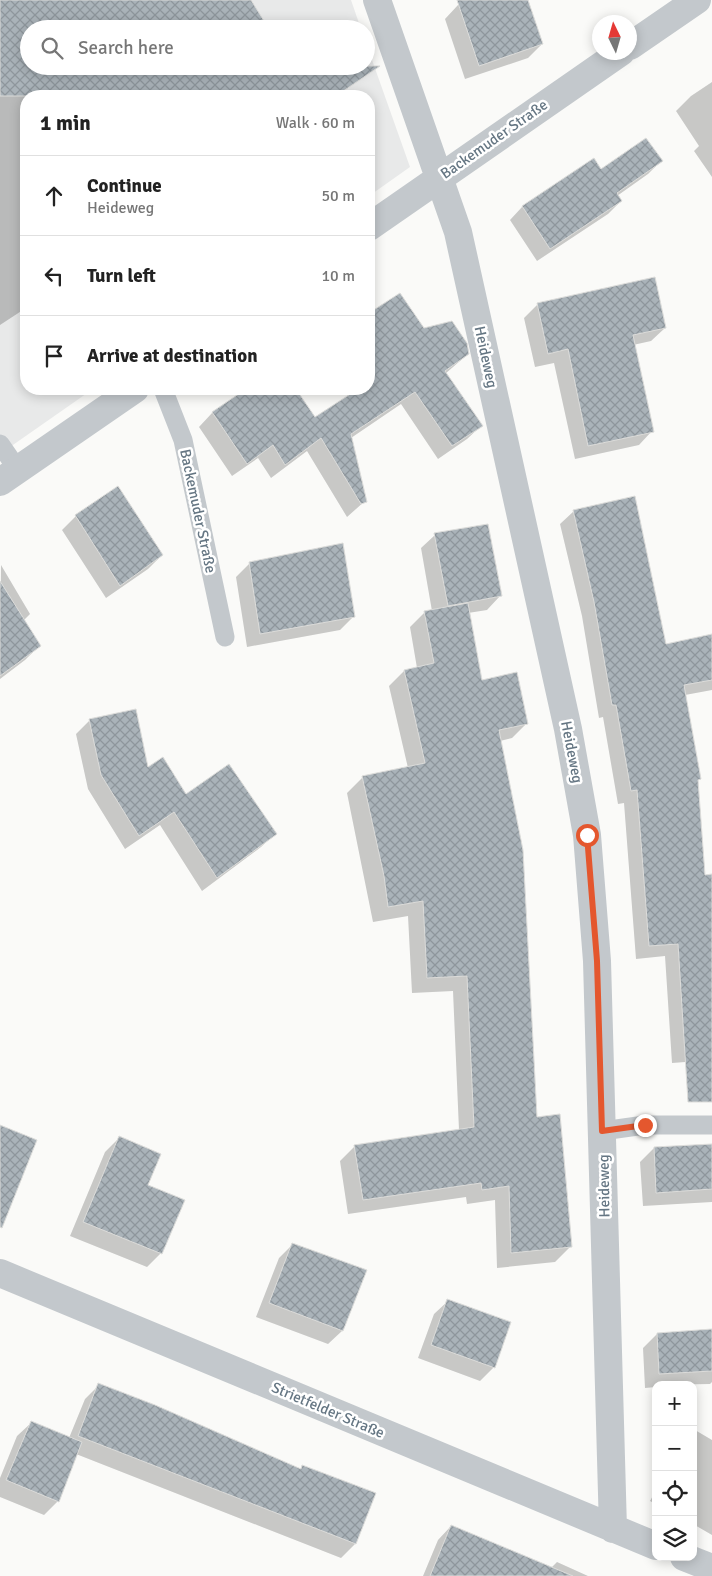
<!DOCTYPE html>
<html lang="en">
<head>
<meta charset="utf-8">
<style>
	body { margin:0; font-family:Signika,sans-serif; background:#f6f6f6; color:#222 }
	.controls { position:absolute; right:15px; bottom:15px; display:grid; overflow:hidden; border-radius:10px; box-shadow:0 2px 12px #0003 }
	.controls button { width:45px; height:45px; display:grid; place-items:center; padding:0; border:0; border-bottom:1px solid #e0e0e0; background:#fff; color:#222; font:25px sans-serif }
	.compass { position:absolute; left:592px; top:15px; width:45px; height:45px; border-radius:50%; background:#fff; box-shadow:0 2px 12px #0003; rotate:355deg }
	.stop { position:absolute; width:15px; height:15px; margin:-11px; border:4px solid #e4572e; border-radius:50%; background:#fff }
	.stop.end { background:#e4572e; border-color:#fff; box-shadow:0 1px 5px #0008 }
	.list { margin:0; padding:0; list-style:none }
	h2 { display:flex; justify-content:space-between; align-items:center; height:65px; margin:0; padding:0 20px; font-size:21px }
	h2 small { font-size:16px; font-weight:400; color:#767676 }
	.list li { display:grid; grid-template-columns:32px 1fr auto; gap:15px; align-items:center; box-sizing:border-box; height:80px; padding:0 20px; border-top:1px solid #e0e0e0 }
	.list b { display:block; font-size:19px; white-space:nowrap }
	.list p { margin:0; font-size:16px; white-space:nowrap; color:#767676 }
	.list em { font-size:16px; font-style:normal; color:#767676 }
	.icon { flex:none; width:28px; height:28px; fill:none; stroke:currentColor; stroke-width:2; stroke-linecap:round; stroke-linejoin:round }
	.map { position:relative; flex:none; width:712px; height:1576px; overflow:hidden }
	.search { position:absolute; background:#fff; box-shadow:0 2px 12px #0003; left:20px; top:20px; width:355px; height:55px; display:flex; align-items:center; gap:12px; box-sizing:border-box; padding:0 18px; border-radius:28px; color:#767676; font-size:19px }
	.panel { position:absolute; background:#fff; box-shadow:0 2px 12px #0003; left:20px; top:90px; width:355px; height:305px; border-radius:20px }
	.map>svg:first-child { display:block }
	.built { fill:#e8e9e9 }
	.shadow { fill:#0003 }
	.building { fill:url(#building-cross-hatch); stroke:#dcdcda }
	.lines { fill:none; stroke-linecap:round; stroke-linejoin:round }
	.lane { stroke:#c3c8cc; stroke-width:19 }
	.street { stroke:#c3c8cc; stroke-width:28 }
	.route { stroke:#e4572e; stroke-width:6 }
	.labels { text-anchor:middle; stroke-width:5; stroke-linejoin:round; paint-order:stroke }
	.street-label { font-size:15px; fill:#657683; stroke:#fff }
</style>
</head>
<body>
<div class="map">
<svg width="712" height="1576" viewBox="0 0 712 1576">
	<defs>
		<pattern id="building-cross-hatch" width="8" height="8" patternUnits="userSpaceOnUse" patternTransform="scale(1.25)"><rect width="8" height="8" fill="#aab3b9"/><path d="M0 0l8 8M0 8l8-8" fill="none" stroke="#8e969c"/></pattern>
	</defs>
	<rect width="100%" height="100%" fill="#fafaf8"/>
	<path class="built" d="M 0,0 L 351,0 L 361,29 L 29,29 L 29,66 L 366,66 L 366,43 L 410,167 L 369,196 L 369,96 L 26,96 L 26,389 L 93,389 L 0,454 Z"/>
	<path class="shadow" d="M 0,0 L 249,0 L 29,29 L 29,66 L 354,83 L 337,96 L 26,96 L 26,308 L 0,325 Z
		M 472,0 L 527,0 L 542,44 L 528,58 L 465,79 L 445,19 L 458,5 Z
		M 712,82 L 712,177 L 694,151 L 699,146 L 676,111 L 691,96 Z
		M 593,159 L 601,171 L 661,161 L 648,174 L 617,196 L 621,201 L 608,214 L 537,261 L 510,220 L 522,207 Z
		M 399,294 L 423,330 L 468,354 L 445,374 L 481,426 L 467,439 L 438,459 L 401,404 L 351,438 L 365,501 L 347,517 L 307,451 L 271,478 L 258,458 L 232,476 L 199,427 L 212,413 L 248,389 L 294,389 L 314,419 L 357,391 L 355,389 L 369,389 L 369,315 Z
		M 538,304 L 665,328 L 651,341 L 633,345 L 652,431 L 639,445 L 575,459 L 554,363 L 535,367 L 524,318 Z
		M 574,511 L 665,645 L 712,636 L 712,690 L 685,695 L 699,779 L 696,782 L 704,876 L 712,876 L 712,1060 L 672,1063 L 665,956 L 636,959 L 624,803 L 618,804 L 603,717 L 599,718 L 582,616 L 560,524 Z
		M 76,516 L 162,555 L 148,569 L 106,598 L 62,530 Z
		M 435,535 L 500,596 L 487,610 L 468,613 L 481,682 L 527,723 L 512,738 L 500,741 L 536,1119 L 570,1247 L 555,1262 L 497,1268 L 495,1200 L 467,1204 L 466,1197 L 348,1214 L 340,1161 L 355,1146 L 459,1130 L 453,991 L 412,993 L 408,916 L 373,922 L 347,793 L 362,778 L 408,768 L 389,686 L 404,671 L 417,668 L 410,627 L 425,612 L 432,611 L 421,548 Z
		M 250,563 L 354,616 L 340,630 L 247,647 L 236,577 Z
		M 1,565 L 30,614 L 23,621 L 39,646 L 25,660 L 0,679 Z
		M 90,720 L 148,769 L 185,796 L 275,833 L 261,847 L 202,891 L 160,825 L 125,849 L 88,789 L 76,734 Z
		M 119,1138 L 146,1186 L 161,1253 L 147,1267 L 70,1236 L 105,1152 Z
		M 712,1145 L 712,1202 L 643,1206 L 640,1162 L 654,1148 Z
		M 292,1245 L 342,1331 L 328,1344 L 256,1317 L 279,1258 Z
		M 448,1301 L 494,1367 L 480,1381 L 418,1358 L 434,1314 Z
		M 712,1331 L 712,1382 L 710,1384 L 656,1385 L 656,1387 L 645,1388 L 643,1348 L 657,1334 Z
		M 99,1385 L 299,1470 L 303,1466 L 375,1494 L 355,1544 L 341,1558 L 76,1454 L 58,1501 L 44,1515 L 0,1497 L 0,1478 L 17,1436 L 31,1423 L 69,1438 L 85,1399 Z
		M 695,1430 L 712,1440 L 712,1535 L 693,1524 Z
		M 656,1490 L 656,1504 L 650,1501 Z
		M 451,1526 L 551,1568 L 557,1562 L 588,1576 L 423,1576 L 438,1540 Z"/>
	<path class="building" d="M 0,0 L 251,0 L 269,29 L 29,29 L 29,66 L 380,66 L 336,96 L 0,96 Z
		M 457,0 L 528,0 L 543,44 L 479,66 Z
		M 646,138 L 663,161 L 617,193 L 622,201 L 550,249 L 522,206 L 594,158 L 601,169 Z
		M 655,277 L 666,328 L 633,335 L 654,432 L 588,446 L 568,349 L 548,354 L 537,303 Z
		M 400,293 L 424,328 L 452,321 L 467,343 L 469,354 L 445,371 L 483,426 L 452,446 L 415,392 L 351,434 L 367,502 L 361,504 L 321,438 L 285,465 L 273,445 L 247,464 L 212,412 L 246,389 L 296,389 L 315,417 L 358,389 L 369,389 L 369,313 Z
		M 118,486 L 163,555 L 120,586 L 75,515 Z
		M 635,496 L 666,644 L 712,634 L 712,680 L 684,685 L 701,779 L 698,780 L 705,875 L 712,874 L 712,1102 L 688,1102 L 678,944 L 649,946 L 637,790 L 631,791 L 616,705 L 612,705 L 594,602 L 573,510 Z
		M 488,524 L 502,596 L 448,606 L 434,533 Z
		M 343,543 L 355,617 L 260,634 L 249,562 Z
		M 0,581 L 41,646 L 0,676 Z
		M 468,603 L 482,680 L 517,672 L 528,724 L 499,730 L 523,850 L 537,1117 L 560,1114 L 572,1247 L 511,1253 L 509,1186 L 482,1190 L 481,1183 L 363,1200 L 354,1145 L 474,1127 L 467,976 L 427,978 L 423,901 L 388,907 L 384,876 L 362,776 L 425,763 L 404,670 L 434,663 L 424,611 Z
		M 136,709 L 148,767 L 163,757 L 186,794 L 229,764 L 277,834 L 217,878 L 174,812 L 139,836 L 101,775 L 89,719 Z
		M 0,1125 L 37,1140 L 2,1228 L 0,1227 Z
		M 119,1136 L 161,1154 L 148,1185 L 185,1200 L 162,1254 L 83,1222 Z
		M 712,1144 L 712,1189 L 656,1193 L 654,1147 Z
		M 292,1243 L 367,1270 L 343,1331 L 269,1303 Z
		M 447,1299 L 511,1322 L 495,1368 L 431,1345 Z
		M 712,1329 L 712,1371 L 659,1374 L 657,1333 Z
		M 98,1383 L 155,1405 L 301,1469 L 302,1465 L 376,1493 L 356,1544 L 78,1436 Z
		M 31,1421 L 82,1442 L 59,1502 L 6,1480 Z
		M 451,1525 L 573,1576 L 430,1576 Z"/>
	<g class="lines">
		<path class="lane" d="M 163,389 L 183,440 L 225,637
			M 0,444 L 18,470
			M 602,1131 L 645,1125 L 712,1125"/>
		<path class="street" d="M 377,0 L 458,232 L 568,729 L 587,835 L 597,961 L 613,1529
			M 630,46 L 697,0
			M 369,227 L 621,52
			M 0,482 L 135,389
			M 0,1273 L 656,1546
			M 684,1557 L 712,1568"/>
	</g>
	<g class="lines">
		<path class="route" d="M 587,835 L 597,961 L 602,1131 L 645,1125"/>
	</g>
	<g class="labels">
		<g class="street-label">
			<text transform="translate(494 139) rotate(-35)" y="5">Backemuder Straße</text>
			<text transform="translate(486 357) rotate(78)" y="5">Heideweg</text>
			<text transform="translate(198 511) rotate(78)" y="5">Backemuder Straße</text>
			<text transform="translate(572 752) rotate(79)" y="5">Heideweg</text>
			<text transform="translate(604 1186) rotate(-91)" y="5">Heideweg</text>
			<text transform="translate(328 1410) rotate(23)" y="5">Strietfelder Straße</text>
		</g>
	</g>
</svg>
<div class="controls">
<button>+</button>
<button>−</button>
<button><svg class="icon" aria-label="locate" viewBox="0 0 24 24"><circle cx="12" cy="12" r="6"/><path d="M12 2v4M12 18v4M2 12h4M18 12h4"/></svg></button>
<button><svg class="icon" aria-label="layers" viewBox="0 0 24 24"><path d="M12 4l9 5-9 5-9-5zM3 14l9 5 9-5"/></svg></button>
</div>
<svg class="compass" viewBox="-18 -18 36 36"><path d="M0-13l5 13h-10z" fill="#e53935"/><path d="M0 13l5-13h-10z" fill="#767676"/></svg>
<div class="stop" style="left:587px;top:835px"></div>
<div class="stop end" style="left:645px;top:1125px"></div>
<div class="search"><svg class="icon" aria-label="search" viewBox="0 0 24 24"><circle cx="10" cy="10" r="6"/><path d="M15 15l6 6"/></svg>Search here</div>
<section class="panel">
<h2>1 min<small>Walk · 60 m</small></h2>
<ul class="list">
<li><svg class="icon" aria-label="ahead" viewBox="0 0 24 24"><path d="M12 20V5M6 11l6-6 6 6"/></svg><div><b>Continue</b><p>Heideweg</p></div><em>50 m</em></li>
<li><svg class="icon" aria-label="left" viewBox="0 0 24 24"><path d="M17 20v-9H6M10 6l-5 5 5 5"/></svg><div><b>Turn left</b></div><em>10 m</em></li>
<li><svg class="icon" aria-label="arrive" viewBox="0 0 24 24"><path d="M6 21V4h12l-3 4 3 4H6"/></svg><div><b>Arrive at destination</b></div></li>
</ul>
</section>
</div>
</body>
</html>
